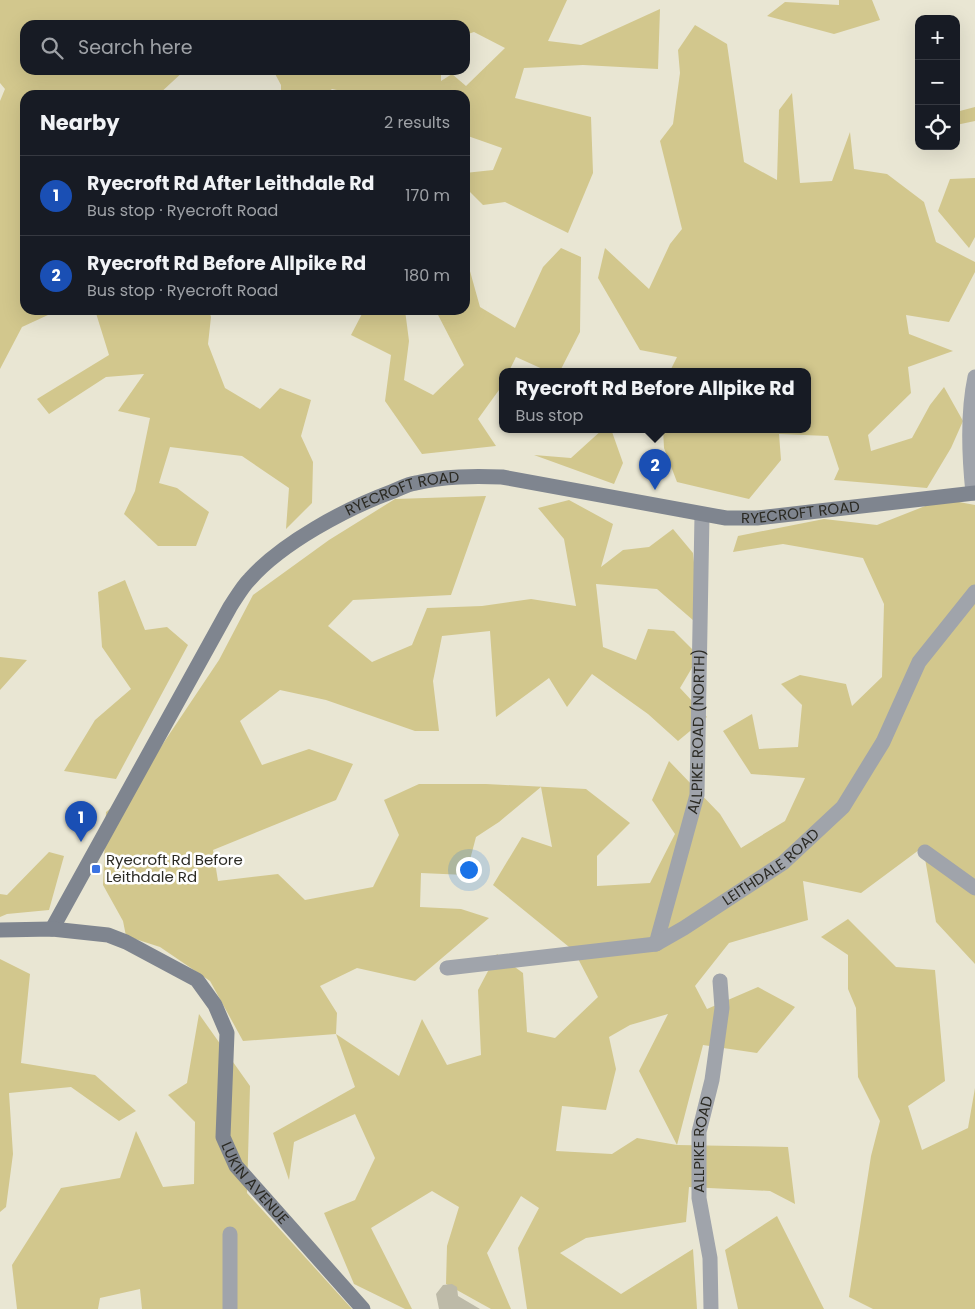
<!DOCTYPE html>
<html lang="en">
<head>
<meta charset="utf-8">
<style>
	body { margin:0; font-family:Poppins,sans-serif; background:#242831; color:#f1f3f6 }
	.controls { position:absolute; right:15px; top:15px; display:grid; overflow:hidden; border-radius:10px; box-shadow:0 5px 20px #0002 }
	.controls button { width:45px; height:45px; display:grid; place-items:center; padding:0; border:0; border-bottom:1px solid #363941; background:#171b24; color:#f1f3f6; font:25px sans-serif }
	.you { position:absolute; left:468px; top:869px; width:18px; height:18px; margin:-12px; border:4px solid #fff; border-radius:50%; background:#1a73e8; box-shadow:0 0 0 8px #1a73e833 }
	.badge { display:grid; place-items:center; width:32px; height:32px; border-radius:50%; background:#1a73e8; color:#fff; font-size:16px; font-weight:700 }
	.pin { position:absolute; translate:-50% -41px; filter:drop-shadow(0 1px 2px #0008) }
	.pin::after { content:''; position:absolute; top:26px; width:18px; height:15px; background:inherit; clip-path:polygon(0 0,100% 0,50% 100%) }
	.popup { position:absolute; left:499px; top:368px; width:312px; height:65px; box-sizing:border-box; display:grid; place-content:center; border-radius:10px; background:#171b24; filter:drop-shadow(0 1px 4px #0005); font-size:16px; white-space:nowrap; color:#9ea1a6 }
	.popup b { font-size:19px; color:#f1f3f6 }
	.popup::after { content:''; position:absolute; left:50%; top:100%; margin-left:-10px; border:10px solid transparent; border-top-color:#171b24 }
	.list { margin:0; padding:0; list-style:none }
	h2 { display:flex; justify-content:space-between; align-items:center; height:65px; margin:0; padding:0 20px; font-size:21px }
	h2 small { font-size:16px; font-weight:400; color:#9ea1a6 }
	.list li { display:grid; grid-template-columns:32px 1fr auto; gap:15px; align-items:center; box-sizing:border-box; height:80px; padding:0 20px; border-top:1px solid #363941 }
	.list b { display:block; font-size:19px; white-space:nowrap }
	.list p { margin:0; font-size:16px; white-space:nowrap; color:#9ea1a6 }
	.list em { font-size:16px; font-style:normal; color:#9ea1a6 }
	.icon { flex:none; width:28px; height:28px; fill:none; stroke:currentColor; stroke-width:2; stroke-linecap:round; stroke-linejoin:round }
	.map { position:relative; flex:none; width:975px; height:1309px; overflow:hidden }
	.search { position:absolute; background:#171b24; box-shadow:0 5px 20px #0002; left:20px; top:20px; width:450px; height:55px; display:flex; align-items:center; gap:12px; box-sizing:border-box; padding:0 18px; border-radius:15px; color:#9ea1a6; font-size:19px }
	.panel { position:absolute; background:#171b24; box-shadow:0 5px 20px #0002; left:20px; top:90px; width:450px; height:225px; border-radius:15px }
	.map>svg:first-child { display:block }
	.green { fill:#d2c78d; fill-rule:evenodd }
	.building { fill:#bdbaa8 }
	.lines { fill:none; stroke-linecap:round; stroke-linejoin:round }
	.street { stroke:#a0a4ab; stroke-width:15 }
	.secondary { stroke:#7f858f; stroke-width:15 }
	.poi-dot { fill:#3b73e2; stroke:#fff; stroke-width:2 }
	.labels { text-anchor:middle; stroke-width:5; stroke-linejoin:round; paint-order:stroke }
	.street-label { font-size:15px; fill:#2b2a23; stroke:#fff }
	.poi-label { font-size:15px; fill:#2b2a23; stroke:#fff; text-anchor:start }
</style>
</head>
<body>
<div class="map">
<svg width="975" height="1309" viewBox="0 0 975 1309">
	<rect width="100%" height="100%" fill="#e9e6d3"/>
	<path class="green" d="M 0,0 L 567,0 L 548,41 L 581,45 L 660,9 L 658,69 L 583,65 L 524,68 L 515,98 L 591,117 L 593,173 L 568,233 L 505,202 L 483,205 L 465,187 L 465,173 L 493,170 L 502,148 L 465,135 L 465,95 L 361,95 L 332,89 L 324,95 L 281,95 L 281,85 L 273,70 L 441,70 L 441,81 L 452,74 L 466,86 L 505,48 L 474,32 L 465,35 L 465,25 L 277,25 L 277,23 L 271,25 L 25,25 L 25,70 L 185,70 L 158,95 L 25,95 L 25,310 L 46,310 L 48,315 L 22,327 L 0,369 L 0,101 L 5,89 L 0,83 Z
		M 839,0 L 872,0 L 880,20 L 834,34 L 767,16 L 785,2 L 839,5 Z
		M 695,25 L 727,44 L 744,162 L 777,180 L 779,110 L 792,93 L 800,183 L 832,181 L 850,132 L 854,169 L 887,174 L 924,202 L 936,242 L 975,262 L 975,272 L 949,322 L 906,315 L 909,334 L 953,351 L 908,367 L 911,393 L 868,435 L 871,451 L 912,438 L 930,405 L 944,387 L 963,421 L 951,448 L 927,488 L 834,480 L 839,469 L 828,436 L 779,434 L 781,460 L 749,499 L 677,482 L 664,448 L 663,429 L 808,429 L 808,371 L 670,371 L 677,357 L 640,350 L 598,278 L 605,248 L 649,289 L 670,244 L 682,229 L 660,141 L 673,124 L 680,73 L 678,50 Z
		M 975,107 L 975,121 L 956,125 L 956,112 Z
		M 975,178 L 975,237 L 969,248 L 938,211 L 950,179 Z
		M 561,248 L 581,257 L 580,332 L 560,371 L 547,371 L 516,357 L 509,371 L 502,371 L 502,384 L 499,390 L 478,419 L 496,446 L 422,454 L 385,401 L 391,355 L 351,335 L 364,310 L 405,310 L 409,341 L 404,380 L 433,395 L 464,365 L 437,313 L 439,310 L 465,310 L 465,270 L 468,264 L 480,307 L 515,328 L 543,267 Z
		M 95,310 L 209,310 L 211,317 L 208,344 L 225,388 L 260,409 L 280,388 L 311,400 L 301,436 L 313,462 L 312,503 L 286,529 L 289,488 L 242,456 L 170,447 L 159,483 L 177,488 L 209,512 L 196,546 L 158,546 L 124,514 L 135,491 L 150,418 L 118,411 L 144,374 L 106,377 L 49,414 L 37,399 L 109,355 Z
		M 603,429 L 611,429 L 623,463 L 614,484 L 534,455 L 571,458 Z
		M 486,496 L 451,595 L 353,600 L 328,626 L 372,662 L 412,645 L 427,608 L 482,606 L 531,599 L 576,606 L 564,539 L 538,508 L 569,500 L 613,524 L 601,567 L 623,550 L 649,547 L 673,529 L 693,553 L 701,627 L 657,589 L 596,584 L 603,647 L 636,660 L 648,629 L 674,631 L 699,656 L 680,688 L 707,717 L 678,741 L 648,714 L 592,674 L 567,707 L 549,678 L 496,717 L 490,631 L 442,636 L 433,681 L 439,731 L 415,731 L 326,700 L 280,690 L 240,721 L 262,765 L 309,749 L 353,764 L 336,800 L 213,850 L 218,881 L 278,874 L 305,900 L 373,887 L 399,835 L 384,800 L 419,784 L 486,784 L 586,789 L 630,823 L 597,856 L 597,886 L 650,883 L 675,834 L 652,800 L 669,761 L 720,814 L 741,848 L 785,821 L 805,778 L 751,774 L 723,731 L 752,714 L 759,749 L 798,747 L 802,705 L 781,684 L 800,675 L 846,684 L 852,706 L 882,677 L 884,604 L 863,558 L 783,544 L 733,552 L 738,536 L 824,519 L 877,525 L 943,499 L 975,505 L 975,964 L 936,922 L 923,847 L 861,893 L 803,881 L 808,920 L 729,943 L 695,986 L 707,1009 L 758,987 L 795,1007 L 757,1053 L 703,1045 L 677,1145 L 788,1147 L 795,1204 L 770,1191 L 689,1187 L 686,1222 L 586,1238 L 560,1253 L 621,1294 L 693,1249 L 697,1309 L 527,1309 L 518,1248 L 539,1208 L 521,1196 L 487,1253 L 511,1309 L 491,1309 L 446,1284 L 447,1246 L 459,1207 L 432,1191 L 371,1228 L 412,1309 L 405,1309 L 354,1284 L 324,1213 L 355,1200 L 375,1158 L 355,1114 L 294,1142 L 289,1180 L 273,1133 L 355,1087 L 336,1034 L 243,1041 L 210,981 L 160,947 L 126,936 L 123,921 L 103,885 L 106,812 L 130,793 L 219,660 L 253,595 L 329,540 L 395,499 ZM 541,787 L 552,847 L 522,837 L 493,885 L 574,951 L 598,997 L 555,1038 L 527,1032 L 523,973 L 497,954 L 478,990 L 481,1055 L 447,1065 L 422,1019 L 399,1076 L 336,1034 L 337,1013 L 320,986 L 357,968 L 415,981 L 489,918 L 461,909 L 420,907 L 421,873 L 466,875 L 476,837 L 499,822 ZM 668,1014 L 639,1071 L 677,1145 L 637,1138 L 612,1154 L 556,1151 L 562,1106 L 606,1110 L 616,1069 L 609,1037 L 630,1025 Z
		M 125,580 L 145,630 L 167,627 L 188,645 L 116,779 L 64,771 L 95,720 L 131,689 L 102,647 L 98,592 Z
		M 0,657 L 27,660 L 0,690 Z
		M 49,852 L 64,856 L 49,910 L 7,914 L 0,917 L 0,894 L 7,895 Z
		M 848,919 L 896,967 L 935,970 L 945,1081 L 908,1106 L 922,1150 L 968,1128 L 975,1088 L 975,1309 L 873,1309 L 849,1297 L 871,1156 L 880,1121 L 858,1077 L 856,1008 L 848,989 L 848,955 L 821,937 Z
		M 0,959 L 30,974 L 21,1063 L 95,1075 L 136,1111 L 119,1121 L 71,1087 L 9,1093 L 13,1154 L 6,1207 L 0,1212 Z
		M 199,1014 L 250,1086 L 247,1193 L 352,1309 L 142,1309 L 140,1289 L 100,1298 L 98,1309 L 17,1309 L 12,1265 L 61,1188 L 120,1178 L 136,1131 L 163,1187 L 194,1184 L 195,1122 L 168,1095 L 187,1083 Z
		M 777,1216 L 824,1309 L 738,1309 L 725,1250 Z"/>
	<path class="building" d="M 452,1284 L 457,1287 L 458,1296 L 480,1309 L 439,1309 L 436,1294 L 443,1285 Z"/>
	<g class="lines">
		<g class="street">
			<path d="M 973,493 C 969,455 967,415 975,377"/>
			<path d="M 925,852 L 975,888"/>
			<path id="s1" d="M 656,944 L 697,795 L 702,515"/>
			<path id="s2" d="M 447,968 L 656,944 L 684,928 L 783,863 L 843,807 L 883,742 L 919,662 L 975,592"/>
			<path d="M 230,1234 L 230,1309"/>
			<path id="s3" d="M 711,1309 L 710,1258 L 699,1198 L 699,1132 L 712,1080 L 722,1008 L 720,981"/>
		</g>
		<g class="secondary">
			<path id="s4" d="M 52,929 L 230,607 C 236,598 242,587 250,579 C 282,543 345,509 391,492 C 399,489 407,484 416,483 C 445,476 473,476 502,477 L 726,518 L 757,518 L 975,493"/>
			<path id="s5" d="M 0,930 L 52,929 L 108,935 L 126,942 L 197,980 L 215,1005 L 227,1033 L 223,1137 L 236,1166 L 363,1309"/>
		</g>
	</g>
	<rect class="poi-dot" x="91" y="864" width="10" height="10" rx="2.5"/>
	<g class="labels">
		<g class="street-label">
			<text dy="5" stroke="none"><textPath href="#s4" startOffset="580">RYECROFT ROAD</textPath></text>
			<text dy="5" stroke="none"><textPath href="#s4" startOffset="985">RYECROFT ROAD</textPath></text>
			<text dy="5" stroke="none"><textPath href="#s1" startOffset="218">ALLPIKE ROAD (NORTH)</textPath></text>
			<text dy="5" stroke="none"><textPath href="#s2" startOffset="349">LEITHDALE ROAD</textPath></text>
			<text dy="5" stroke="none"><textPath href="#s3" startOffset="166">ALLPIKE ROAD</textPath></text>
			<text dy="5" stroke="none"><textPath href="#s5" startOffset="430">LUKIN AVENUE</textPath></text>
		</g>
		<g class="poi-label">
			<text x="106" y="865">Ryecroft Rd Before<tspan x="106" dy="17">Leithdale Rd</tspan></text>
		</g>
	</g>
</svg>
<div class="controls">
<button>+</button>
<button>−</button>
<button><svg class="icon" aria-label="locate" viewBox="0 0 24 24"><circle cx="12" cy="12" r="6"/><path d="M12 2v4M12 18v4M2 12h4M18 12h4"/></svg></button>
</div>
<div class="you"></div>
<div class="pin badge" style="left:81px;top:842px;background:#1a4fb4">1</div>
<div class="pin badge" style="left:655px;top:490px;background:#1a4fb4">2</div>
<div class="popup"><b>Ryecroft Rd Before Allpike Rd</b>Bus stop</div>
<div class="search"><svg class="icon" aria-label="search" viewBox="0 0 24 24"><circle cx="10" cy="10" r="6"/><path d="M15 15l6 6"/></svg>Search here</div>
<section class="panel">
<h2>Nearby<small>2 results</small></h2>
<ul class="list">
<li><span class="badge" style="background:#1a4fb4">1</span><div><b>Ryecroft Rd After Leithdale Rd</b><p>Bus stop · Ryecroft Road</p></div><em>170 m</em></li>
<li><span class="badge" style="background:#1a4fb4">2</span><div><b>Ryecroft Rd Before Allpike Rd</b><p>Bus stop · Ryecroft Road</p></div><em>180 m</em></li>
</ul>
</section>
</div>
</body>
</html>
